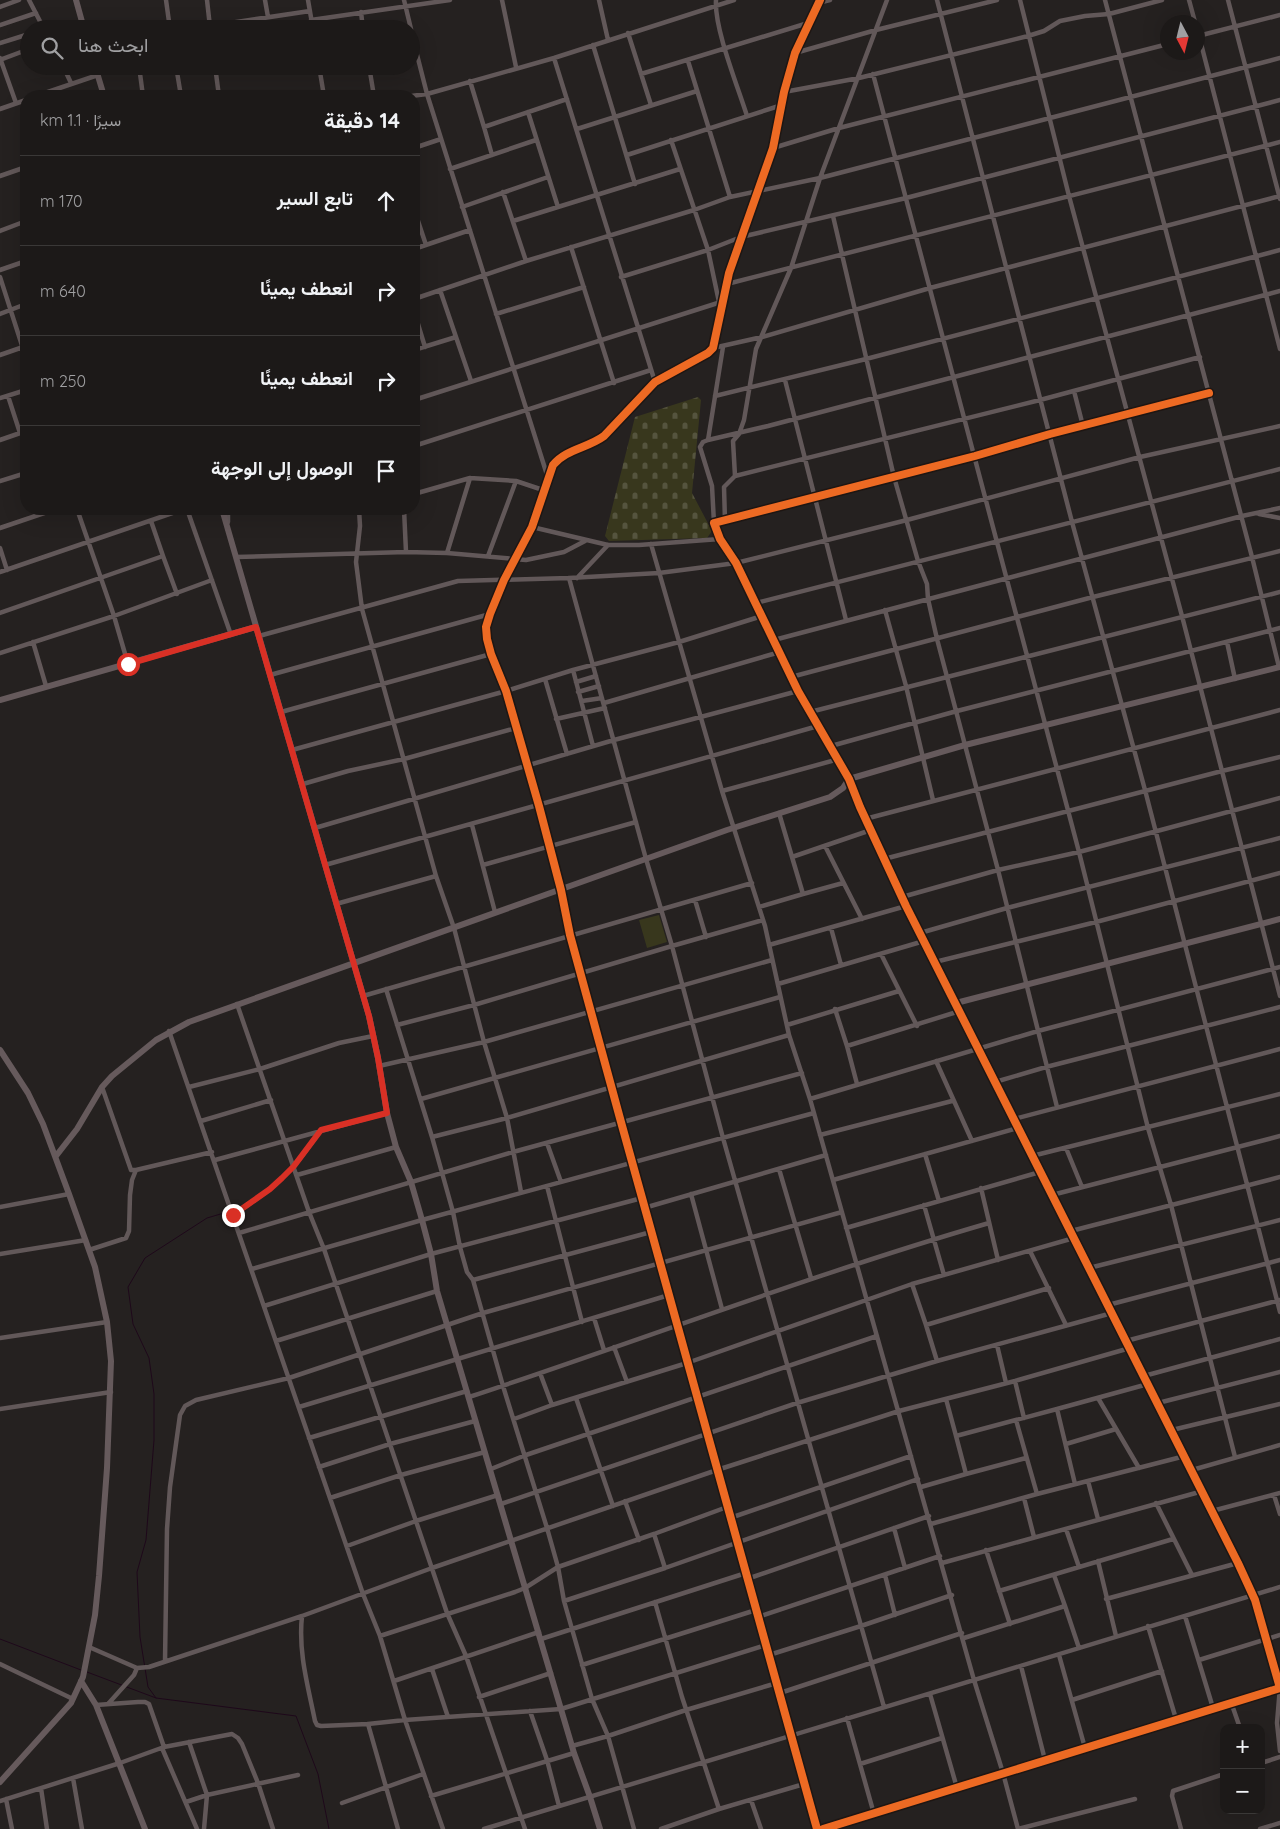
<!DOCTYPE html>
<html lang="ar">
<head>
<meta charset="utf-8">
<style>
	body { margin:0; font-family:Quicksand,Vazirmatn,sans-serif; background:#252221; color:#f1f3f6; direction:rtl }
	.controls { position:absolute; right:15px; bottom:15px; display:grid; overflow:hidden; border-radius:10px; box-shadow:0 5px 20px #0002 }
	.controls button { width:45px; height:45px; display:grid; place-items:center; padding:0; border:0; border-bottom:1px solid #3a3837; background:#1c1918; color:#f1f3f6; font:25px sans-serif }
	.compass { position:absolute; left:1160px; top:15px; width:45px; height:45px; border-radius:50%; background:#1c1918; box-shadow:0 5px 20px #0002; rotate:173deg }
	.stop { position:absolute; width:15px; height:15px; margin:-11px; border:4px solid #d93025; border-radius:50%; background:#fff }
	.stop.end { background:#d93025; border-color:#fff; box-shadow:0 1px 5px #0008 }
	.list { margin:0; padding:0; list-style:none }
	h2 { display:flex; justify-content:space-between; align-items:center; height:65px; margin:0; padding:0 20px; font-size:21px }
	h2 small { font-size:16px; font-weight:400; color:#a0a0a2 }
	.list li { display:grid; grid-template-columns:32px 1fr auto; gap:15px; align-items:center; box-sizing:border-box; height:90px; padding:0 20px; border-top:1px solid #3a3837 }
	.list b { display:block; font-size:19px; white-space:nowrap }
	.list em { font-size:16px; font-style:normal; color:#a0a0a2 }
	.icon { flex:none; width:28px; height:28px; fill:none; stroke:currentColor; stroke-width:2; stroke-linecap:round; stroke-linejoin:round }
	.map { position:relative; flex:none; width:1280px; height:1829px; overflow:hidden; direction:ltr }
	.search { position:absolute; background:#1c1918; box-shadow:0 5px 20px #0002; left:20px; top:20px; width:400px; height:55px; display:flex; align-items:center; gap:12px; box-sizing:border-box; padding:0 18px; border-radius:28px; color:#a0a0a2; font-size:19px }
	.panel { position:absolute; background:#1c1918; box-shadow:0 5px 20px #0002; left:20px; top:90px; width:400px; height:425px; border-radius:20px; direction:rtl }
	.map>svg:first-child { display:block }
	.cemetery { fill:url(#cemetery-stones) }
	.pitch { fill:#38371d }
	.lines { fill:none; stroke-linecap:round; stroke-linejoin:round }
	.stream { stroke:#1e081a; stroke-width:1 }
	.street { stroke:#625859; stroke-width:4.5 }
	.secondary { stroke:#665a5c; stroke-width:6 }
	.cycleway-casing { stroke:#1e1613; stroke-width:11 }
	.cycleway { stroke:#ed6a23; stroke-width:8 }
	.route { stroke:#d93025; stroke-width:6 }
</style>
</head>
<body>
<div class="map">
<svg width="1280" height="1829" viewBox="0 0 1280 1829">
	<defs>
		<pattern id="cemetery-stones" width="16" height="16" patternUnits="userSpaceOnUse" patternTransform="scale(1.25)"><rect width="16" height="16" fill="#38371d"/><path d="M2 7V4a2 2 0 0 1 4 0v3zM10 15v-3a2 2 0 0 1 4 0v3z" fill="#55543e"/></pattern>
	</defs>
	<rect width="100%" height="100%" fill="#252120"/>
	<path class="cemetery" d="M 698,397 L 701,400 L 692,493 L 712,531 L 707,538 L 609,541 L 605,536 L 635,417 Z"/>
	<path class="pitch" d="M 659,915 L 667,942 L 647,948 L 639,920 Z"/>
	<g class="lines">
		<path class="stream" d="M 0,1639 L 81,1670
			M 87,1672 L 156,1698 L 296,1716 L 318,1774 L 329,1829
			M 156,1698 L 148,1687 L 140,1637 L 137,1572 L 146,1540 L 154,1440 L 154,1394 L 149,1358 L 133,1324 L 128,1287 L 145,1258 L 207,1218 L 224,1213"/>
		<path class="street" d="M 29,0 L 44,29
			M 166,0 L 170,29
			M 207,0 L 210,27
			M 265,0 L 268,17
			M 308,0 L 313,29
			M 404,0 L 411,29
			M 502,0 L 516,67
			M 599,0 L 608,40
			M 716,0 C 714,28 738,87 747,116
			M 937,0 L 1072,522 L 1145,790 L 1280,1312
			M 1020,0 L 1069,196 L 1182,616 L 1280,996
			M 1105,0 L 1252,557 L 1279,667
			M 1189,0 L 1195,22
			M 1228,0 L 1280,199
			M 818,3 L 830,0
			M 0,7 L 19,0
			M 361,12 L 363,29
			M 311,20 L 450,0
			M 0,25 L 36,13
			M 210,26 L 310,11
			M 411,31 L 427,94 L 548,478
			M 1198,32 L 1280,349
			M 628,33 L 651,105
			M 1198,36 L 1280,15
			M 0,43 L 29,34
			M 593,45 L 635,184
			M 795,53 L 876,30 L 997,0
			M 0,58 L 16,103
			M 554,58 L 655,382
			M 0,60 L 29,49
			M 688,61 L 730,197
			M 63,66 L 71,83
			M 139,66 L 143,96
			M 176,66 L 181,96
			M 215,66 L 219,96
			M 319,66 L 324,96
			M 369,66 L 374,96
			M 641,74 L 808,23
			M 873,74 L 1079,852 L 1148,1128 L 1171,1205 L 1235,1457
			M 470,81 L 484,127
			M 784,92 L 859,78 L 1028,36 L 1044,31 L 1060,21 L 1085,16 L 1109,14 L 1162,0
			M 36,96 L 98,75
			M 411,96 L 427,94 L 554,58 L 734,0
			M 0,109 L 26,100
			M 528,112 L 558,207
			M 577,129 L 697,91
			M 671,140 L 708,250 L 719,302
			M 414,148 L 441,139
			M 773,148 L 839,128 L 1168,44
			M 492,155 L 484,127 L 567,99
			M 627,155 L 782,105
			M 450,169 L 536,140
			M 0,176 L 26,167
			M 503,192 L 526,261
			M 462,207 L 548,177
			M 414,209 L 426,245
			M 833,216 L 894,477 L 918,561 L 927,584 L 928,599 L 937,639 L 998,870 L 1057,1107
			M 513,221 L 680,169
			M 0,231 L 26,221
			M 571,247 L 614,383
			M 414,249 L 470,230
			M 0,270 L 26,261
			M 0,277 L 26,358
			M 621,277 L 708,250 L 741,237 L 906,198 L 1280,100
			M 727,284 L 1280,142
			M 440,290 L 471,381
			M 414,299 L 526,261 L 694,210 L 730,197 L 820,178 L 1280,58
			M 414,311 L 425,347
			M 0,314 L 26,304
			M 496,314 L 584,287
			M 713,348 L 762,337 L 930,288 L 1280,196
			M 414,350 L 456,337
			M 0,355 L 26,346
			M 785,380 L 846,620
			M 1074,391 L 1083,426
			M 8,396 L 20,433
			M 715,396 L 866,359 L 1280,250
			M 0,398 L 26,390
			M 414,400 L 724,301
			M 0,440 L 26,431
			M 708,440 L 768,426 L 1280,291
			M 414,446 L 651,370
			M 735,476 L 733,441 L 739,434 L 744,420 L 756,349 L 791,268 L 820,178 L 887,0
			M 0,481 L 26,473
			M 414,494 L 470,478 L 516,481 L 543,490
			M 77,509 L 114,616 L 128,664
			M 187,509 L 231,635
			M 228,509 L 228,522
			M 359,509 L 360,526 L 356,562 L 362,609 L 436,876 L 454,928 L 484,1042 L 507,1118 L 521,1192
			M 404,509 L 406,552
			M 1259,514 L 1280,518
			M 151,521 L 163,556
			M 725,521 L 724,487 L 735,476 L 1040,400 L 1200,357
			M 714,523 L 712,486 L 700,447 L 703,442 L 708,440 L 723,347
			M 532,527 L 608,545 L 639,545 L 720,539
			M 0,528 L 56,509
			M 651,544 L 722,791 L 765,926 L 789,1035 L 810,1099 L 974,1680 L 1003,1773 L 1018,1829
			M 0,548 L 7,570
			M 447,553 L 470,478
			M 488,556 L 516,481
			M 236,557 L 406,552 L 447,553 L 526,560 L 564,552 L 585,541
			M 0,572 L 184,509
			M 569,578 L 646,859 L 672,946 L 763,920
			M 577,578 L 608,545
			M 756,603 L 1280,469
			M 885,610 L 906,686 L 933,800
			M 0,613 L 163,556 L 177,594
			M 259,636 L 458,581 L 569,578 L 659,573 L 736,563 L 907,520 L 1140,457 L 1280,426
			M 774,640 L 1242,516 L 1280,508
			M 33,642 L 46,686
			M 1227,642 L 1235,679
			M 0,653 L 114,616 L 212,580
			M 573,670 L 593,746
			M 270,675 L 490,614
			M 791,677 L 1093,597 L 1280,551
			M 545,679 L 567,754
			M 576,682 L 596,676
			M 578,692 L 599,686
			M 582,701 L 602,698
			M 604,703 L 780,652
			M 281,712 L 491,654
			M 810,712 L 1280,592
			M 556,719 L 605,708
			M 831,746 L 957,711 L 1280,628
			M 292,750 L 506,691 L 573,670 L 679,642 L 762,616
			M 303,784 L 348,771 L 404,759 L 516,728
			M 722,791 L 839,759
			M 779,813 L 792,857 L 871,830
			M 865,819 L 1280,710
			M 472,825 L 495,912
			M 315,828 L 614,740 L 798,691
			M 825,846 L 862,919
			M 884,859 L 1222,771 L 1280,757
			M 325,865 L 818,726
			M 483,865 L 636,822
			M 803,894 L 843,883
			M 902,897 L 998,870 L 1079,852 L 1280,798
			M 695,900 L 706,937
			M 336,904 L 436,876
			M 759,907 L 803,894 L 792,857
			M 831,928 L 841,965
			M 920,933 L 1007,908 L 1280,838
			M 769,945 L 906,906
			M 881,954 L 917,1026
			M 935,962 L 1096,922 L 1280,873
			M 778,984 L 924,941
			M 386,989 L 432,1137 L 453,1212 L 460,1247 L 467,1272 L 473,1280 L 503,1386 L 547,1528 L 558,1567 L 564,1601 L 592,1699 L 608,1736 L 634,1829
			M 363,996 L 752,883
			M 956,1003 L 906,906 L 860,807 L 849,779 L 798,691 L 736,563 L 720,539 L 714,523 L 975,456 L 1050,434 L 1209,393
			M 237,1004 L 309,1212 L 324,1249 L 447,1613 L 466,1656 L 525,1829
			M 835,1009 L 847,1046
			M 397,1025 L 474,1005 L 672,946 L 723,1138 L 884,1707
			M 787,1025 L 899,991
			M 169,1031 L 363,1594 L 380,1636 L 405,1720 L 443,1829
			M 936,1061 L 972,1141
			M 379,1066 L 484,1042 L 772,960
			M 995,1082 L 1046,1067 L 1280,1007
			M 857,1084 L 847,1046 L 960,1011
			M 102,1087 L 131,1170 L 136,1170 L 212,1152
			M 189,1087 L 260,1069 L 339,1043 L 373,1036
			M 421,1099 L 780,997
			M 810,1099 L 1038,1031 L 1280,967
			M 1014,1119 L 1280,1049
			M 201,1121 L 271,1100
			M 820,1135 L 952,1101
			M 432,1137 L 507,1118 L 789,1035
			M 547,1143 L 561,1182
			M 1066,1148 L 1082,1187
			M 925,1154 L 939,1201
			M 1032,1156 L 1280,1094
			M 215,1160 L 387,1113
			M 779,1169 L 811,1278
			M 297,1175 L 396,1147
			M 833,1180 L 1018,1128
			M 547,1186 L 582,1322
			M 981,1188 L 998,1260
			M 691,1194 L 722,1309
			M 1052,1195 L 1280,1136
			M 924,1205 L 944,1275
			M 0,1207 L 69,1194
			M 644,1208 L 826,1155
			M 233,1215 C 254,1201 275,1187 292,1168 C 303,1156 311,1143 321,1130
			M 846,1228 L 1040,1172
			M 1071,1231 L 1280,1177
			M 239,1233 L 513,1152 L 802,1073
			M 89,1250 L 126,1238 L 129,1231 L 130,1195 L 132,1180 L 136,1170
			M 1030,1251 L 1066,1325
			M 0,1254 L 86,1240
			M 1089,1268 L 1280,1220
			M 252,1269 L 422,1220 L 814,1113
			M 473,1280 L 651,1232
			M 912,1284 L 926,1325 L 1049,1288
			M 1108,1305 L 1280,1260
			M 264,1306 L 431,1254 L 642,1198
			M 594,1318 L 604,1350
			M 926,1325 L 937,1361
			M 0,1338 L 107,1322
			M 276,1341 L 437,1291
			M 1126,1341 L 1280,1300
			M 997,1345 L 1006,1383
			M 614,1347 L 627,1382
			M 540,1373 L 552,1405
			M 1144,1376 L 1280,1339
			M 1015,1381 L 1024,1418
			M 469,1397 C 642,1340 813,1274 989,1223
			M 576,1398 L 613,1506
			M 1098,1398 L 1139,1468
			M 946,1399 L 956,1436
			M 1158,1403 L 1280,1372
			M 299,1407 L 669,1295
			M 0,1409 L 111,1392
			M 514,1419 L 552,1405 L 687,1363 L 912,1284 L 1074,1238
			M 1016,1420 L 1037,1494
			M 1172,1430 L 1280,1404
			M 309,1438 L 467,1391
			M 1066,1444 L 1116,1429
			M 319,1467 L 390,1444 L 475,1421
			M 491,1469 L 526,1455 L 877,1336
			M 1192,1470 L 1280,1445
			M 966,1474 L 1026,1458
			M 1088,1481 L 1098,1519
			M 1075,1484 L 1057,1409 L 1148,1384
			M 921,1487 L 966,1474 L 956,1436 L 1057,1409
			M 1274,1495 L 1280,1514
			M 330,1498 L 401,1475 L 485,1452
			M 1024,1498 L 1034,1537
			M 625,1501 L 639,1540
			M 1156,1503 L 1192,1575
			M 501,1504 L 797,1403 L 937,1361 L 1112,1313
			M 1212,1511 L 1280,1493
			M 730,1518 L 911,1456
			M 931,1524 L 1037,1494 L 1185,1456
			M 894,1528 L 905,1568
			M 1066,1529 L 1079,1567
			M 654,1534 L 665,1568
			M 347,1546 L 416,1521 L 498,1495
			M 986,1550 L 1010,1624
			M 1098,1561 L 1116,1636
			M 942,1563 L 1203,1491
			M 885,1575 L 895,1615
			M 1054,1575 L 1065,1606
			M 747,1579 L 929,1516
			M 999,1591 L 1173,1539
			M 1106,1599 L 1238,1563
			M 564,1601 L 665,1568 L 918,1479
			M 655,1602 L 682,1697 L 719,1809
			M 302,1616 C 298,1652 308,1686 315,1721 L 317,1725 L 321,1726 L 368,1724 L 405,1720 L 561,1709 L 766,1645
			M 1185,1616 L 1213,1708
			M 758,1617 L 940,1556
			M 1148,1626 L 1176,1719
			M 380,1636 L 515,1592 L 525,1588 L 558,1567 L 654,1534 L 727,1507
			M 964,1638 L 1065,1606 L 1079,1648
			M 541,1639 L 746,1573
			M 89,1647 L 137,1668 L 149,1667 L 302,1616 L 432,1568 L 717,1470 L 899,1411 L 1015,1381 L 1130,1348
			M 769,1655 L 861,1626 L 952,1595
			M 1059,1655 L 1085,1748
			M 1199,1660 L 1280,1635
			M 165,1661 L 167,1529 L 170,1487 L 180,1415 L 185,1406 L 196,1400 L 289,1378 L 483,1313 L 842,1212
			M 0,1664 L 73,1699
			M 582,1665 L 756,1610
			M 1021,1666 L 1045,1760
			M 432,1669 L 448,1717
			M 394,1681 L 539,1632
			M 1280,1687 L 1277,1723 L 1280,1751
			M 780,1693 L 962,1633
			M 930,1694 L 957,1788
			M 479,1697 L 551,1673
			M 1072,1700 L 1162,1671
			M 1231,1702 L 1240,1728
			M 108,1704 L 134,1675 L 137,1668
			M 96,1705 L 138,1702 L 145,1702 L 149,1704 L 164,1747
			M 530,1711 L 547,1760 L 559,1806
			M 847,1718 L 874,1814
			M 368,1724 L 398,1829
			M 189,1742 L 207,1795 L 204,1829
			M 572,1746 L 608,1736 L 686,1710 L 777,1683
			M 162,1748 L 197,1829
			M 1261,1763 L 1280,1757
			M 860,1764 L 942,1738
			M 73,1778 L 82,1829
			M 41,1788 L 47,1829
			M 431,1796 L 574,1753
			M 6,1799 L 12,1829
			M 751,1800 L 761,1829
			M 0,1801 L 120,1763 L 164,1747 L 232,1734 L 238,1738 L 242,1744 L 258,1783 L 273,1829
			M 186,1802 L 207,1795 L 298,1775
			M 342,1803 L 423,1774
			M 484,1829 L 1280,1587
			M 661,1829 L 719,1809 L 804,1784
			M 1018,1829 L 1135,1799
			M 1181,1829 L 1172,1796 L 1173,1791 L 1224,1774
			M 1260,1829 L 1280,1823"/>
		<path class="secondary" d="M 76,0 L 84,29
			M 95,66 L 104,96
			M 222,509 L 369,1016 L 378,1058 L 387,1113 L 396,1147 L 411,1182 L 422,1220 L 431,1254 L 437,1291 L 574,1753 L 590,1797 L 600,1829
			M 0,700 L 256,627
			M 0,1050 L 28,1093 L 43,1124 L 69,1194 L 95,1267 L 107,1322 L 111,1361 L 107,1468 L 99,1576 L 95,1615 L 83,1677 L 71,1703 L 0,1782
			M 56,1156 L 77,1129 L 102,1087 L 112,1076 L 156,1040 L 189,1022 L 727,830 L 830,797 L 843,788 L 849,779 L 965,745 L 1280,667
			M 81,1681 L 96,1705 L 145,1829
			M 817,1829 L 621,1122 L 570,935 L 561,890 L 539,806 L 506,691 L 491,654 L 487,639 L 486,627 L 490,614 L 504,580 L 532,527 L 553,465 C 566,449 588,448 604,436 L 655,382 L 708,353 L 713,348 L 729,273 L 773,148 L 784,92 L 795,53 L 820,0
			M 823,1829 L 1280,1688 L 1255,1600 L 1238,1563 L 956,1003 L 1280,919"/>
		<defs>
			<path id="cycleway" d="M 817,1829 L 621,1122 L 570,935 L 561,890 L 539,806 L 506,691 L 491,654 L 487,639 L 486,627 L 490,614 L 504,580 L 532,527 L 553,465 C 566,449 588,448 604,436 L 655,382 L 708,353 L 713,348 L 729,273 L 773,148 L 784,92 L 795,53 L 820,0
				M 823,1829 L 1280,1688 L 1255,1600 L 1238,1563 L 906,906 L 860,807 L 849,779 L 798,691 L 736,563 L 720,539 L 714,523 L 975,456 L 1050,434 L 1209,393"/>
		</defs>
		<use href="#cycleway" class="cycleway-casing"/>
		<use href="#cycleway" class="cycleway"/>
	</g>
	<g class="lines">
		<path class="route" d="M 128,664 L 256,627 L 369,1016 L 378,1058 L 387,1113 L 321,1130 L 294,1166 L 282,1178 L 270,1189 L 233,1215"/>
	</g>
</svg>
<div class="controls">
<button>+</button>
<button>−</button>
</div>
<svg class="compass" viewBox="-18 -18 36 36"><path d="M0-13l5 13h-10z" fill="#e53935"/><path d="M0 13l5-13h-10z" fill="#a0a0a2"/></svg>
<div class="stop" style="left:128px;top:664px"></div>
<div class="stop end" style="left:233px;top:1215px"></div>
<div class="search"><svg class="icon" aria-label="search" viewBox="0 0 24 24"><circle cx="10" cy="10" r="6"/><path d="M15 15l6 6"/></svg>ابحث هنا</div>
<section class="panel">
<h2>14 دقيقة<small>سيرًا · 1.1 km</small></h2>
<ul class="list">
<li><svg class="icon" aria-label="ahead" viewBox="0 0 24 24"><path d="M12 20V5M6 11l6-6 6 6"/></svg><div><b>تابع السير</b></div><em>170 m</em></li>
<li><svg class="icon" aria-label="right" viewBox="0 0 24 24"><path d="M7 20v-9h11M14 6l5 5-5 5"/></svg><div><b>انعطف يمينًا</b></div><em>640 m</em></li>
<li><svg class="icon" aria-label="right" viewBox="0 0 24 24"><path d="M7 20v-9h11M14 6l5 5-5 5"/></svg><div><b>انعطف يمينًا</b></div><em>250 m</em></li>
<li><svg class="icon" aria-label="arrive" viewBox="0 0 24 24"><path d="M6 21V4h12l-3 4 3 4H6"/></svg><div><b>الوصول إلى الوجهة</b></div></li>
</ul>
</section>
</div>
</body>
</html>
